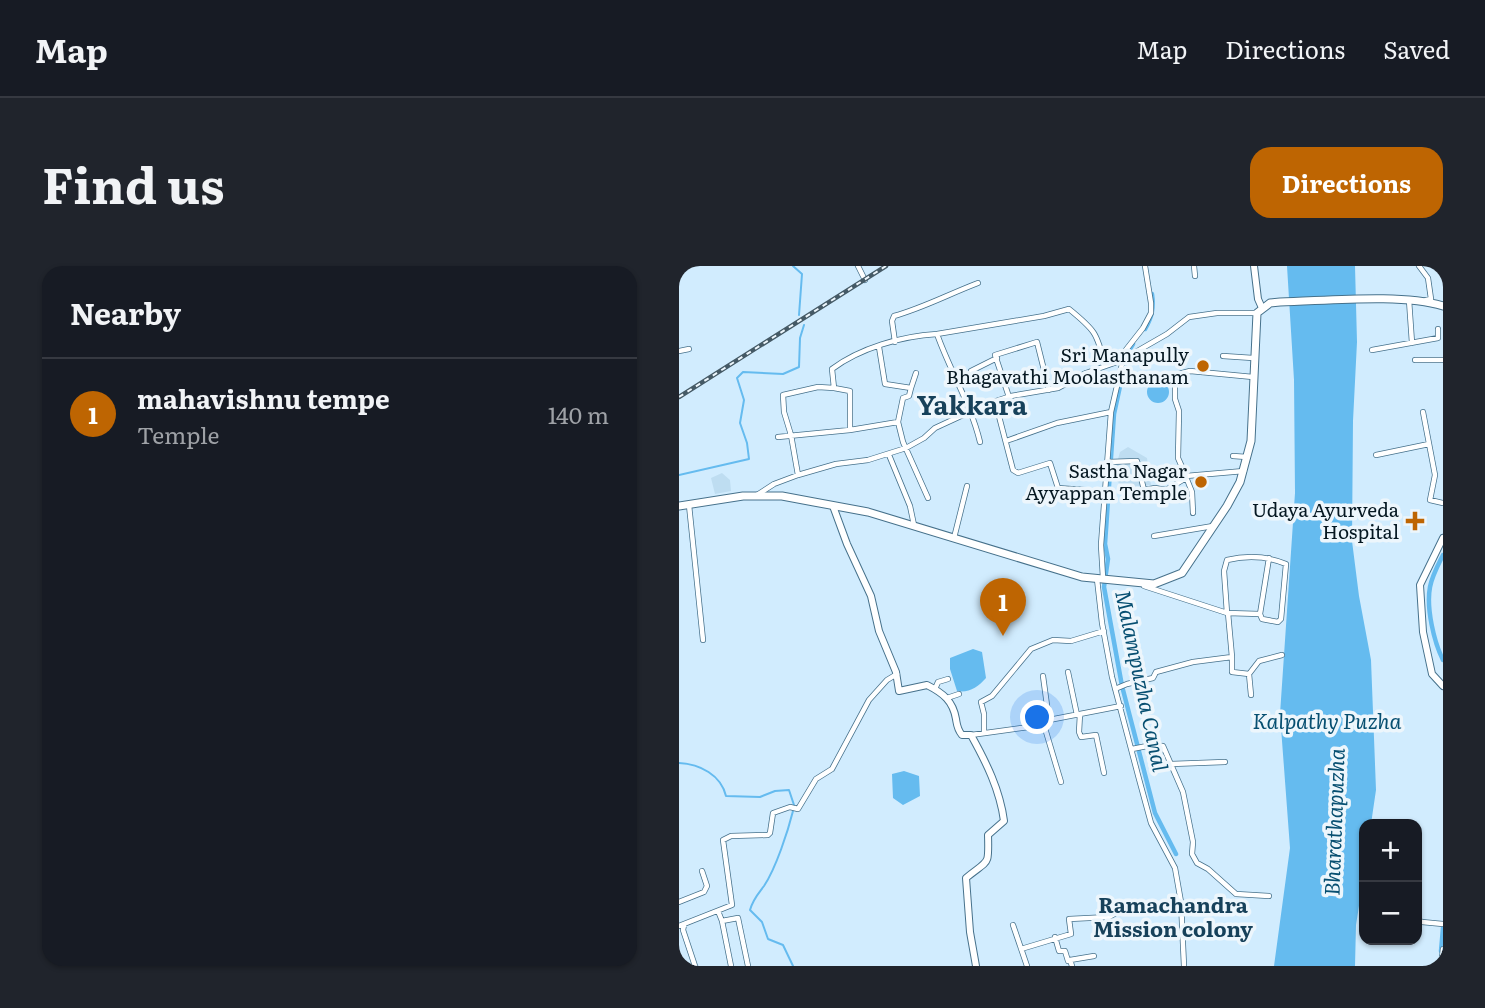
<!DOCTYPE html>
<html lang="en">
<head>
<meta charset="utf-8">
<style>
	body { margin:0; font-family:Literata,serif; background:#20242c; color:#f1f3f6 }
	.controls { position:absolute; right:21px; bottom:21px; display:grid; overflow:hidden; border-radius:14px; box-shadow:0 2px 5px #0004 }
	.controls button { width:63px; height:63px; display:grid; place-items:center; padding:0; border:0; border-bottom:2px solid #363941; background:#171b24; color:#f1f3f6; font:35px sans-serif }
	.you { position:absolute; left:359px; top:452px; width:24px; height:24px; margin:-18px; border:5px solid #fff; border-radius:50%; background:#1a73e8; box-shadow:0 0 0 10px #1a73e833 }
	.badge { display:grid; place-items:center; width:46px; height:46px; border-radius:50%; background:#be6502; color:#fff; font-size:23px; font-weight:700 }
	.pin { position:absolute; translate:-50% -58px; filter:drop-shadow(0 2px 4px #0008) }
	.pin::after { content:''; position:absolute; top:37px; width:24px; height:21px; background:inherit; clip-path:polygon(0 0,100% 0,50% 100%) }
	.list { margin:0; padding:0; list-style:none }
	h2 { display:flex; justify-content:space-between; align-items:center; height:91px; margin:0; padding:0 28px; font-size:30px }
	h2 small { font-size:23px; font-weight:400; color:#9ea1a6 }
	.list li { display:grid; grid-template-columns:46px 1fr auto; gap:21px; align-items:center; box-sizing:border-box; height:112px; padding:0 28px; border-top:2px solid #363941 }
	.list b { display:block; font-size:26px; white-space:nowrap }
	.list p { margin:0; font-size:23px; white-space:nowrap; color:#9ea1a6 }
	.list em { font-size:23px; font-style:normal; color:#9ea1a6 }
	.map { position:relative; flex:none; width:764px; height:700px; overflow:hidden; border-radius:21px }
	header { display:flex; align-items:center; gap:42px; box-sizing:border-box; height:98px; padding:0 35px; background:#171b24; border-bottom:2px solid #363941 }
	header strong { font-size:33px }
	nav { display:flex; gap:38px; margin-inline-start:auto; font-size:24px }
	.intro { display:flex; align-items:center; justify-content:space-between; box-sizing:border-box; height:168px; padding:0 42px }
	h1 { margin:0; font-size:49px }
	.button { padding:18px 32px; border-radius:21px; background:#be6502; color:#fff; font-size:24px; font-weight:700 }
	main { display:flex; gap:42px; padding:0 42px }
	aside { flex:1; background:#171b24; border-radius:21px; box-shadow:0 2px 5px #0004 }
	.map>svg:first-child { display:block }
	.built { fill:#beddf1 }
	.water { fill:#65bbef }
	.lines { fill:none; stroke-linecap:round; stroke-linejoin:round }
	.stream { stroke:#65bbef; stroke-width:2 }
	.canal { stroke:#65bbef; stroke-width:4.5 }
	.street-casing { stroke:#46718b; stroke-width:6 }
	.secondary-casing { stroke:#46718b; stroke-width:8 }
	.primary-casing { stroke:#46718b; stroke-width:9 }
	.street { stroke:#fff; stroke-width:4.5 }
	.secondary { stroke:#fff; stroke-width:6 }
	.primary { stroke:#fff; stroke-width:7 }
	.rail-casing { stroke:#455a66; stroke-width:4.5 }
	.rail { stroke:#edf6fc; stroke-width:2; stroke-dasharray:5; stroke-linecap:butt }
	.poi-dot { fill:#be6502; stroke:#edf6fc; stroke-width:2.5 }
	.labels { text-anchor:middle; stroke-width:7; stroke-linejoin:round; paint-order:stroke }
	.poi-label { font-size:19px; fill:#061822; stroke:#edf6fc; text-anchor:end }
	.water-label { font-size:21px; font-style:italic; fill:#074f71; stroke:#edf6fc }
	.neighbourhood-label { font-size:21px; font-weight:bold; fill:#17415a; stroke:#edf6fc }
	.district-label { font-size:26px; font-weight:bold; fill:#17415a; stroke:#edf6fc }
</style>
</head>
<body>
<header>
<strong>Map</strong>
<nav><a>Map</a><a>Directions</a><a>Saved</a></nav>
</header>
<div class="intro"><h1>Find us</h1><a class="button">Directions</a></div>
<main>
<aside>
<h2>Nearby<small></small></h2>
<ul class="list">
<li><span class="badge">1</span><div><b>mahavishnu tempe</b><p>Temple</p></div><em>140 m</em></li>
</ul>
</aside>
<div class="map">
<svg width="764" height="700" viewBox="0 0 764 700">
	<rect width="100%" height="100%" fill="#d1ecfe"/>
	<path class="built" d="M 449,181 L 468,192 L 472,219 L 445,222 L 434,211 L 441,186 Z
		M 43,207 L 51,214 L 52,225 L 36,228 L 32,212 Z"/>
	<path class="water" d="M 608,0 L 676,0 L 678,76 L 674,155 L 673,275 L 680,330 L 692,394 L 697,524 L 692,558 L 685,558 L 685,608 L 677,659 L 676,700 L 595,700 L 611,582 L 601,448 L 616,227 L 615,114 Z
		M468 126a11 11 0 1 1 22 0a11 11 0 1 1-22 0Z
		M 294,383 L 303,386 L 307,412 C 299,421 290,427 278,425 L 271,403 L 271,392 Z
		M 225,505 L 240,510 L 241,530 L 224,539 L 214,532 L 213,508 Z"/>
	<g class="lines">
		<path class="stream" d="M 114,0 L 123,8 L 120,49
			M 0,209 L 70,193 L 68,177 L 61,157 L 65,134 L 58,112 L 64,106 L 104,108 L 120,101 L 121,72 L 125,59
			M 0,497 C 21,498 42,509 47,530 L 81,531 L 96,525 L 110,524 L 115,539
			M 114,545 C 109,565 97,602 85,620 C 79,628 74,633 71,644 L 83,656 L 89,673 L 104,679 L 114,700"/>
		<path class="canal" d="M 466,63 C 473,51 475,42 473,28
			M 454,78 L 448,88 L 435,148 L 426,278 L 429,293 L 425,321 L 443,420 L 476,547 L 497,588
			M 764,289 C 759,299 753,310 751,321 C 747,342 755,376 764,394
			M 762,685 L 764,662"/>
		<defs>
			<path id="street" d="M 179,0 L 186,14
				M 515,0 L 516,10
				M 740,0 L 749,12 L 752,33 L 747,34
				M 730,34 L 733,77
				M 258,68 L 365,50 L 390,43 C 416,64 418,67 426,99
				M 216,76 L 213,55 L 215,50 C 244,42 270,28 299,17
				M 200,81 L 206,118 L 232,122 L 230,130 L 224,132 L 219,156 L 224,176 L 249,232
				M 693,84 L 759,72 L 759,63
				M 0,85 L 10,83
				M 544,90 L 574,92
				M 736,94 L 764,94
				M 292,105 L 318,92
				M 155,122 L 171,125 L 171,164 L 219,156
				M 232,122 L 237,107
				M 330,131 L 316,89 L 358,76 L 370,124
				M 316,135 L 334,204 L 339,207 L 371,197 L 379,222 L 406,224 L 426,230
				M 744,146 L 756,209 L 751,234 L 764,237
				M 99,171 L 171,164
				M 327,175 L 378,157 L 432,146
				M 210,189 L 231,240 L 235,259
				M 697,189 L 750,178
				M 554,190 L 568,191
				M 429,196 L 458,195 L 465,224 L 476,222 L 487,224 L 507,212
				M 565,205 L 507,210 L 499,192 L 500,145 L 496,133 L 496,109 L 511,105 L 574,111
				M 119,209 L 112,169 L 105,146 L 104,129 L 139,121 L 155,122 L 153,103 C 181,82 223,70 258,68 C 271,105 292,138 301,176
				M 507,211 L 513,226 L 514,247
				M 78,229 L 95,218 L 119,209 L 157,198 L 189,194 L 227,182 L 245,172 L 256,162 L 308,138 L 332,130 L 379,122 L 407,107 L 441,95 L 488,68 L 510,51 L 538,47 L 578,47
				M 10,239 L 24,374
				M 475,270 L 534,260
				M 275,272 L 288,220
				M 424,312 L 422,279 L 432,146 L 446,85 L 464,62 L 472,47 L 472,37 L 466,0
				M 418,313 L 423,357 L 433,411 L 460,513 L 472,557 L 496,602 L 502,636 L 505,700
				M 465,320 L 548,347 L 581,348 L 590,292
				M 548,347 L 545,305 L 548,294 C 569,289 588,290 607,298 L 602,353 L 599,356 L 583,353 L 581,348
				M 553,391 L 553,406 L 570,408 L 580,395 L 603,389
				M 389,406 L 398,449
				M 570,408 L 572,429
				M 364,410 L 370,454
				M 256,423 L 259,416 L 269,413
				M 436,423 L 448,418 L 474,412 L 477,406 L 514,396 L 553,391 L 549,347
				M 268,432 L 280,428
				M 401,448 L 400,466 L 402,471 L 417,469 L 425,507
				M 365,459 L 382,516
				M 305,466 L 305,448 L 302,436 L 313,430 L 352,383 L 374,374 L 392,375 L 425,365
				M 292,469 L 365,459 L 370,454 L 442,440
				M 453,483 L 473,479 L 484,480 L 504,526 L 514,576 L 513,588 L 518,597 L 529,603 L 557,628 L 590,630
				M 492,498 L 546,496
				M 0,636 L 25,626 L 28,620 L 23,605
				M 39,645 L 43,655 L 52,700
				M 738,653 L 743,656 L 764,658
				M 43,655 L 59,652 L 69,700
				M 5,659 L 4,664 L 16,700
				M 334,659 L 348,700
				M 0,660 L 53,639 L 44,574 L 52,570 L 89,569 L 91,567 L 94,547 L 111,541 L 119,543 L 137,513 L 153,503 L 190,434 L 208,414 L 218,408
				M 376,671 L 380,685 L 386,685 L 389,695 L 391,694
				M 342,683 L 392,668 L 390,653 L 430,651 L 439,646 L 502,636
				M 393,700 L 391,694 L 415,690
				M 762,700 L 764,683"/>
			<path id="secondary" d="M 575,0 L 579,33 L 583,42
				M 154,240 L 168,278 L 192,330 L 200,365 L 217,406 L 220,425 L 248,419 C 264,427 274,435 277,453 C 278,459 278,463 283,469 L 292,469 C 307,496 321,524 325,555 L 309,569 C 310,601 310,593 287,612 L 291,666 L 297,700
				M 764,272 L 741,319 L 744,366 L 753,408 L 764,420"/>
			<path id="primary" d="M 0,240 L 64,230 L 103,230 L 135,236 L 189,246 L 403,311 L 475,318 L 503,307 L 548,240 L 561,216 L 572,175 L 578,47 L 591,37 L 601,36 C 647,35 723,27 764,40"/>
		</defs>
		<use href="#street" class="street-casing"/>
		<use href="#secondary" class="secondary-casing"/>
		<use href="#primary" class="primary-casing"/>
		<use href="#street" class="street"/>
		<use href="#secondary" class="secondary"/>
		<use href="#primary" class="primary"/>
		<defs>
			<path id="rail" d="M 0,131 L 207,0"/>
		</defs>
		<use href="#rail" class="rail-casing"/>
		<use href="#rail" class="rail"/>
	</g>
	<g class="poi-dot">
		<circle cx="524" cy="100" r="7"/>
		<circle cx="522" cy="216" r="7"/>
		<path d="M732.5 244.5h7v7h7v7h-7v7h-7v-7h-7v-7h7z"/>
	</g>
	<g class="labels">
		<g class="poi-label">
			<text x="510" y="96">Sri Manapully<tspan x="510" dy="22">Bhagavathi Moolasthanam</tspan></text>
			<text x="508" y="212">Sastha Nagar<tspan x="508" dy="22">Ayyappan Temple</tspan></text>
			<text x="720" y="251">Udaya Ayurveda<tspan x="720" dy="22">Hospital</tspan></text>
		</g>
		<g class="water-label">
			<text transform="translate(462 415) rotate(78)" y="7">Malampuzha Canal</text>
			<text x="648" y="463">Kalpathy Puzha</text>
			<text transform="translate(656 556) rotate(-88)" y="7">Bharathapuzha</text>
		</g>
		<g class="neighbourhood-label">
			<text x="494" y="647">Ramachandra<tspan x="494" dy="24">Mission colony</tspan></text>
		</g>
		<g class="district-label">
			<text x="293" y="149">Yakkara</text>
		</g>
	</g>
</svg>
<div class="controls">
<button>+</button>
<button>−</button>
</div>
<div class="you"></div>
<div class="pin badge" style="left:324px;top:370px">1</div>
</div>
</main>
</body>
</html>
